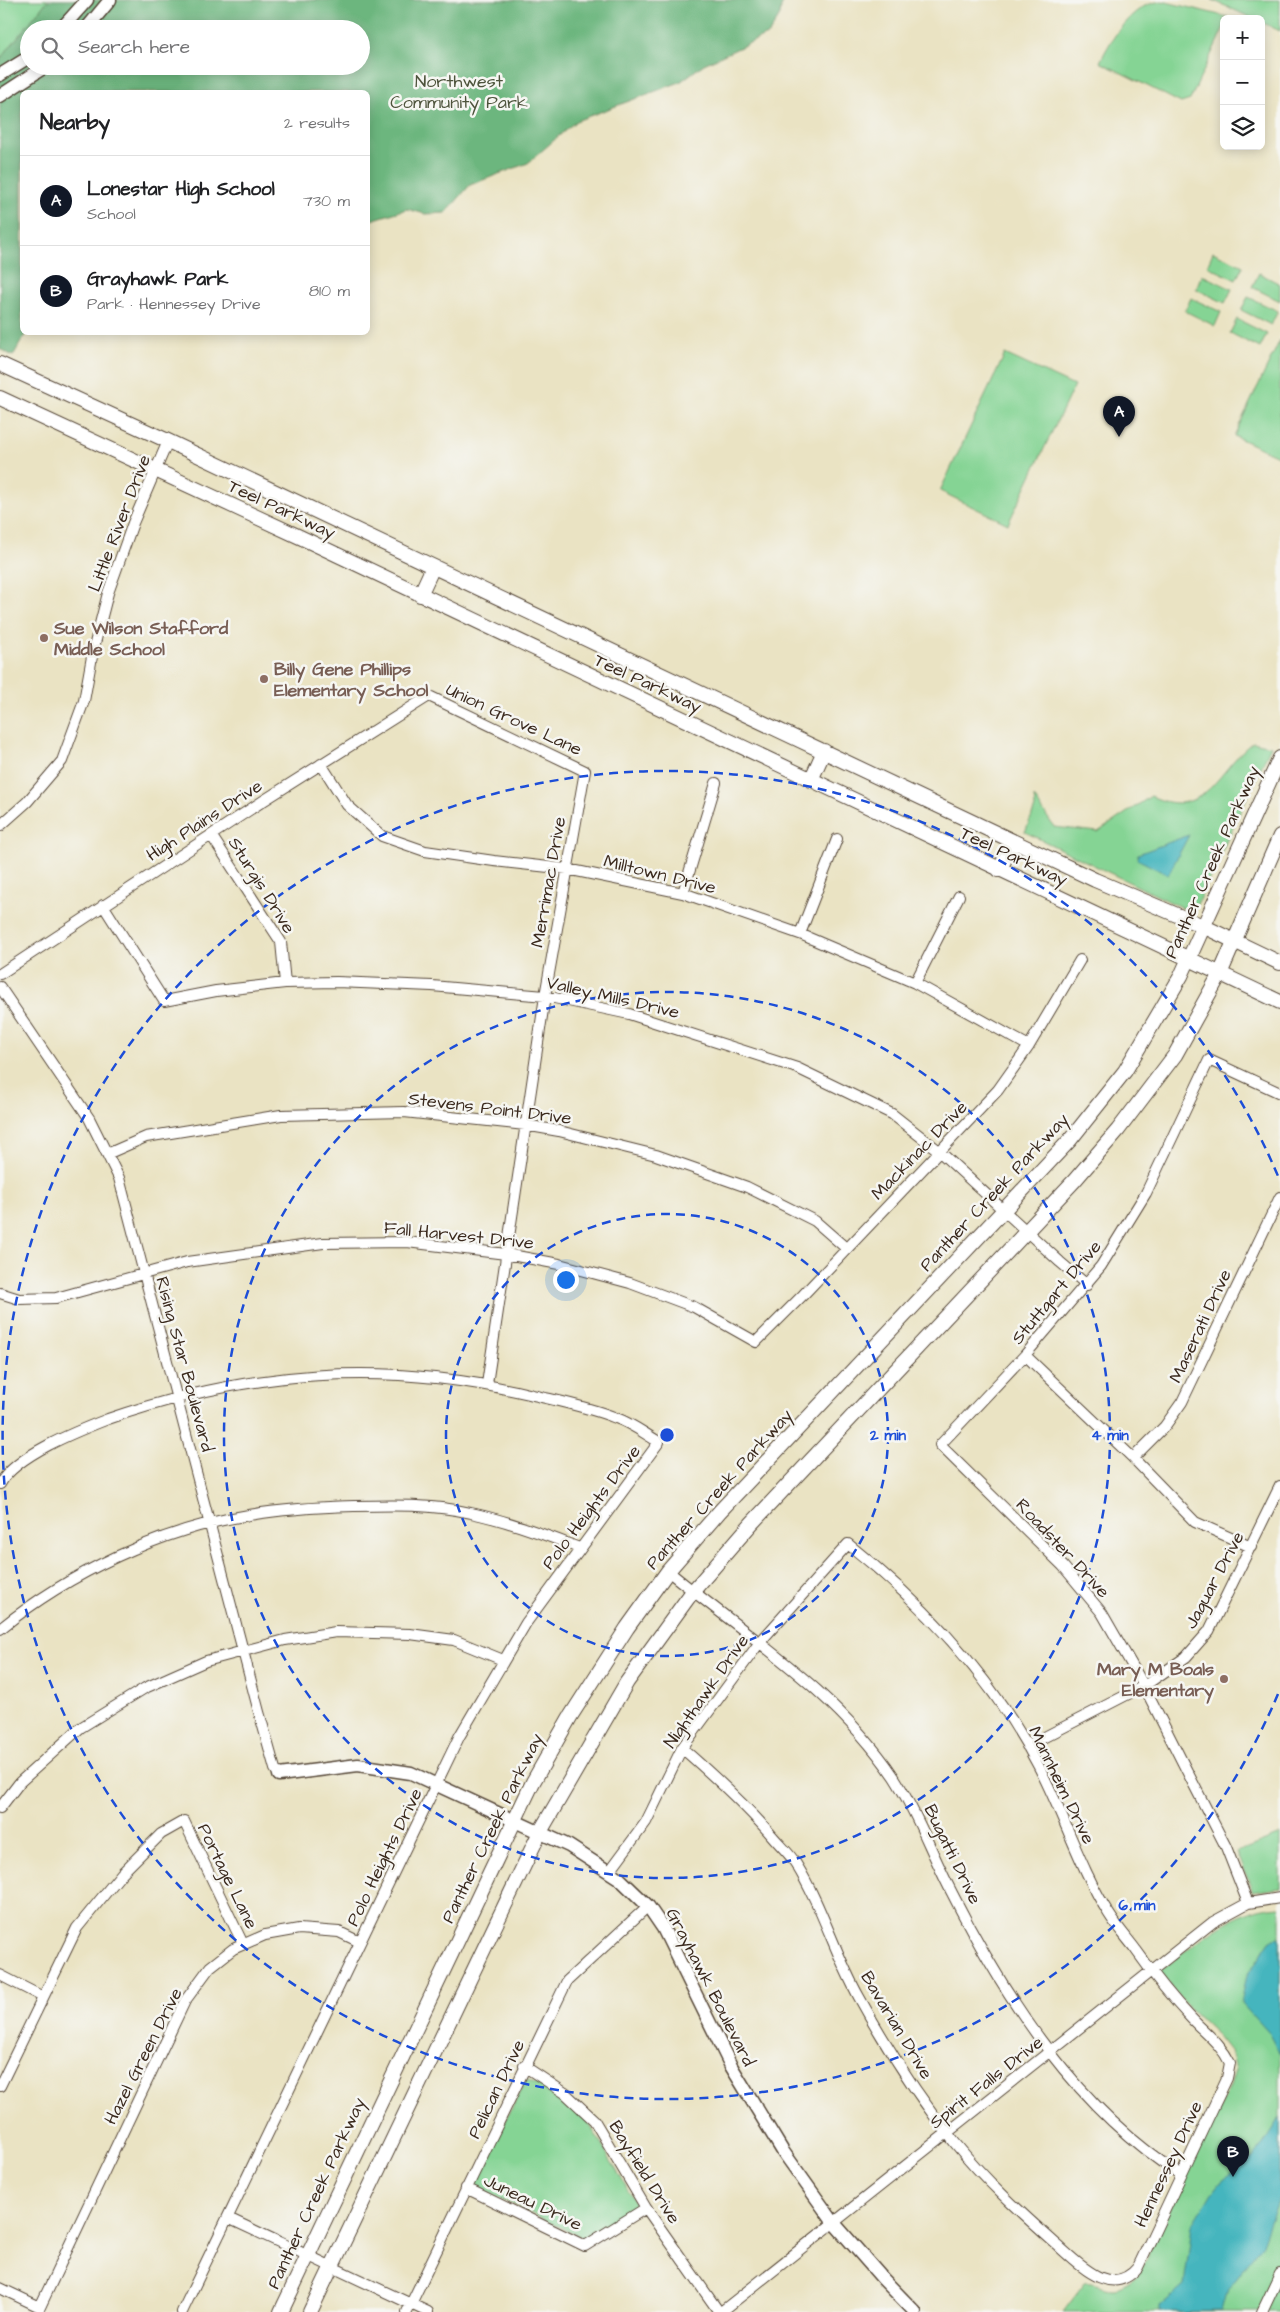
<!DOCTYPE html>
<html lang="en">
<head>
<meta charset="utf-8">
<style>
	body { margin:0; font-family:"Architects Daughter",sans-serif; background:#f6f6f6; color:#202124 }
	.controls { position:absolute; right:15px; top:15px; display:grid; overflow:hidden; border-radius:8px; box-shadow:0 2px 12px #0003 }
	.controls button { width:45px; height:45px; display:grid; place-items:center; padding:0; border:0; border-bottom:1px solid #e0e0e0; background:#fff; color:#202124; font:25px sans-serif }
	.you { position:absolute; left:565px; top:1279px; width:18px; height:18px; margin:-12px; border:4px solid #fff; border-radius:50%; background:#1a73e8; box-shadow:0 0 0 8px #1a73e833 }
	.badge { display:grid; place-items:center; width:32px; height:32px; border-radius:50%; background:#111827; color:#fff; font-size:16px; font-weight:700 }
	.pin { position:absolute; translate:-50% -41px; filter:drop-shadow(0 1px 2px #0008) }
	.pin::after { content:''; position:absolute; top:26px; width:18px; height:15px; background:inherit; clip-path:polygon(0 0,100% 0,50% 100%) }
	.list { margin:0; padding:0; list-style:none }
	h2 { display:flex; justify-content:space-between; align-items:center; height:65px; margin:0; padding:0 20px; font-size:21px }
	h2 small { font-size:16px; font-weight:400; color:#757577 }
	.list li { display:grid; grid-template-columns:32px 1fr auto; gap:15px; align-items:center; box-sizing:border-box; height:90px; padding:0 20px; border-top:1px solid #e0e0e0 }
	.list b { display:block; font-size:19px; white-space:nowrap }
	.list p { margin:0; font-size:16px; white-space:nowrap; color:#757577 }
	.list em { font-size:16px; font-style:normal; color:#757577 }
	.icon { flex:none; width:28px; height:28px; fill:none; stroke:currentColor; stroke-width:2; stroke-linecap:round; stroke-linejoin:round }
	.map { position:relative; flex:none; width:1280px; height:2312px; overflow:hidden }
	.search { position:absolute; background:#fff; box-shadow:0 2px 12px #0003; left:20px; top:20px; width:350px; height:55px; display:flex; align-items:center; gap:12px; box-sizing:border-box; padding:0 18px; border-radius:28px; color:#757577; font-size:19px }
	.panel { position:absolute; background:#fff; box-shadow:0 2px 12px #0003; left:20px; top:90px; width:350px; height:245px; border-radius:8px }
	.map>svg:first-child { display:block }
	.green { fill:#85d494; stroke:#607f59 }
	.forest { fill:#6cb67e; stroke:#54704e; fill-rule:evenodd }
	.water { fill:#45b5be; stroke:#40706e }
	.lines { fill:none; stroke-linecap:round; stroke-linejoin:round }
	.minor-casing { stroke:#554637; stroke-width:12 }
	.tertiary-casing { stroke:#554637; stroke-width:15 }
	.secondary-casing { stroke:#554637; stroke-width:16 }
	.minor { stroke:#fff; stroke-width:10 }
	.tertiary { stroke:#fff; stroke-width:12 }
	.secondary { stroke:#fff; stroke-width:14 }
	.ring { fill:none; stroke:#1d4ed8; stroke-width:2.5; stroke-dasharray:9 6 }
	.education-dot { fill:#8d6e63; stroke:#f6f6f2; stroke-width:2 }
	.labels { text-anchor:middle; stroke-width:5; stroke-linejoin:round; paint-order:stroke }
	.park-label { font-size:18px; fill:#4e543c; stroke:#f6f6f2 }
	.street-label { font-size:18px; fill:#3b2a1e; stroke:#f6f6f2 }
	.education-label { font-size:18px; font-weight:bold; fill:#785e54; stroke:#f6f6f2; text-anchor:start }
	.centre { fill:#1d4ed8; stroke:#f6f6f2; stroke-width:2.5 }
	.ring-label { font-size:15px; text-anchor:middle; font-weight:bold; fill:#1d4ed8; stroke:#f6f6f2; stroke-width:5; stroke-linejoin:round; paint-order:stroke }
</style>
</head>
<body>
<div class="map">
<svg width="1280" height="2312" viewBox="0 0 1280 2312">
	<rect width="100%" height="100%" fill="#f6f6f2"/>
	<filter id="ink" filterUnits="userSpaceOnUse"><feTurbulence type="fractalNoise" baseFrequency=".02" numOctaves="2"/><feDisplacementMap in="SourceGraphic" scale="10" xChannelSelector="R" yChannelSelector="G"/><feConvolveMatrix kernelMatrix="1 2 1 2 8 2 1 2 1" color-interpolation-filters="sRGB"/></filter>
	<filter id="wash" filterUnits="userSpaceOnUse"><feTurbulence type="fractalNoise" baseFrequency=".0096" numOctaves="4" result="noise"/><feDisplacementMap in="SourceGraphic" scale="20" xChannelSelector="R" yChannelSelector="G"/><feGaussianBlur stdDeviation="1.12" result="paint"/><feColorMatrix in="noise" values="0 0 0 0 0 0 0 0 0 0 0 0 0 0 0 0 0 1.4 0 .05"/><feComposite in="paint" operator="in"/></filter>
	<g filter="url(#wash)">
		<rect width="100%" height="100%" fill="#eae3c3"/>
		<path class="green" d="M 0,0 L 48,0 L 0,59 Z
			M 1212,0 L 1280,0 L 1280,31 L 1261,22 L 1261,19 L 1254,19 Z
			M 1162,1 L 1228,17 L 1224,19 L 1224,27 L 1190,100 L 1181,103 L 1100,62 C 1109,43 1124,18 1143,7 C 1148,4 1156,2 1162,1 Z
			M 1213,252 L 1243,266 L 1236,280 L 1207,266 Z
			M 1259,273 L 1280,284 L 1280,301 L 1252,287 Z
			M 1202,275 L 1232,289 L 1225,303 L 1196,289 Z
			M 1248,297 L 1278,311 L 1271,325 L 1241,310 Z
			M 1191,298 L 1221,312 L 1215,326 L 1185,311 Z
			M 1237,319 L 1267,334 L 1260,348 L 1230,333 Z
			M 1280,340 L 1280,457 L 1234,436 Z
			M 1005,354 L 1074,386 L 1008,524 L 940,491 Z
			M 1253,742 L 1271,746 L 1193,913 L 1025,832 L 1035,808 L 1034,797 L 1054,827 L 1098,832 L 1151,796 C 1206,822 1218,768 1253,742 Z
			M 1280,1835 L 1280,1888 L 1253,1892 L 1237,1852 Z
			M 1280,1906 L 1280,2312 L 1063,2312 L 1085,2283 C 1095,2281 1103,2288 1113,2288 C 1121,2288 1132,2280 1138,2275 L 1230,2087 L 1235,2070 L 1230,2051 L 1219,2037 L 1185,2004 L 1159,1971 C 1197,1943 1230,1909 1280,1906 Z
			M 526,2079 L 551,2091 L 587,2120 L 638,2207 L 587,2240 L 474,2186 Z"/>
		<path class="forest" d="M 48,0 L 785,0 L 781,7 L 780,15 L 769,34 L 704,64 L 680,82 L 576,121 L 528,163 L 470,185 L 446,213 L 425,214 L 407,209 L 368,221 L 368,92 L 22,92 L 22,332 L 26,333 L 13,356 L 0,349 L 0,59 ZM 29,29 L 361,29 L 361,66 L 29,66 Z"/>
		<path class="water" d="M 1189,835 L 1168,875 L 1137,859 L 1138,854 Z
			M 1280,1938 L 1280,2055 L 1269,2034 L 1241,2003 L 1247,1975 L 1271,1940 Z
			M 1280,2118 L 1280,2194 L 1262,2244 L 1228,2289 L 1222,2311 L 1160,2312 L 1160,2306 L 1184,2286 L 1192,2226 L 1216,2186 L 1256,2155 Z"/>
	</g>
	<g filter="url(#ink)">
		<g class="lines">
			<defs>
				<path id="minor" d="M 321,764 L 347,805 L 382,836 L 425,851 L 494,861 L 567,869 L 683,893 L 800,934 L 915,983 L 1029,1046
					M 0,826 L 27,802 L 62,761 L 84,701 L 93,651 L 108,593 L 133,523 L 168,441
					M 211,835 L 281,942 L 285,983
					M 683,893 L 716,783
					M 103,905 L 164,1001 L 216,991 L 285,983 L 337,982 L 432,986 L 545,996 L 629,1014 L 797,1068 L 892,1114 L 939,1151 L 1060,1262 L 1087,1285
					M 800,934 L 837,839
					M 0,974 L 263,801 L 429,696 L 585,771 L 545,996 L 487,1384
					M 915,983 L 959,896
					M 0,987 L 89,1118 L 119,1178 L 259,1712 L 275,1769 L 279,1775
					M 107,1154 L 146,1137 L 281,1115 L 404,1112 L 525,1125 L 559,1131 L 656,1155 L 747,1187 L 815,1221 L 847,1249
					M 0,1293 L 19,1299 L 56,1298 L 187,1262 L 323,1243 L 407,1242 L 506,1254 L 559,1264 L 630,1283 L 694,1307 L 756,1342 L 803,1295 L 998,1090 L 1029,1046 L 1080,960
					M 1025,1355 L 1133,1458 L 1195,1522 L 1251,1547
					M 1133,1458 L 1165,1426 L 1182,1402 L 1280,1197
					M 0,1484 C 16,1455 77,1431 108,1419 C 249,1370 384,1360 529,1394 C 557,1401 589,1407 616,1418 C 631,1423 645,1434 659,1442 L 526,1623 L 459,1737 L 182,2312
					M 668,1571 C 747,1636 836,1691 894,1777 C 918,1814 932,1855 952,1893 C 1006,2000 1078,2110 1181,2175
					M 0,1629 C 69,1573 161,1529 249,1515 C 284,1509 319,1507 354,1506 C 393,1505 433,1504 471,1513 C 509,1521 544,1534 579,1548
					M 1027,1746 L 1144,1686 L 1186,1657 L 1209,1631 L 1280,1486
					M 0,1808 L 20,1782 L 80,1728 L 145,1688 L 206,1661 L 285,1640 L 336,1632 L 410,1634 L 454,1640 L 503,1660
					M 609,1872 L 646,1822 L 682,1748 L 760,1642 L 848,1544 C 926,1606 993,1678 1039,1767 C 1064,1815 1080,1868 1109,1914 C 1117,1927 1127,1938 1136,1950 C 1153,1974 1171,1997 1191,2018 C 1205,2033 1221,2044 1230,2063 L 1227,2078 L 1138,2267 C 1111,2300 1079,2264 1056,2244 C 1021,2213 985,2180 955,2143 C 919,2098 887,2048 859,1997 C 835,1954 822,1906 796,1864 C 790,1854 781,1846 774,1838 C 746,1805 714,1776 682,1748
					M 1248,1903 L 1226,1847 L 1192,1781 L 1144,1686 L 1102,1613 L 1063,1566 L 940,1445 L 1025,1355 L 1101,1266 L 1146,1193 L 1209,1060 L 1280,1093
					M 0,1975 L 43,1997
					M 524,2066 L 565,2093 L 594,2120 L 646,2208 L 719,2312
					M 0,2086 L 77,1928 L 122,1873 L 161,1834 L 184,1821 L 243,1944
					M 466,2188 L 585,2246 L 646,2208
					M 228,2218 L 428,2312
					M 0,2288 L 40,2307 L 185,2001 L 210,1967 L 233,1949 L 265,1935 L 299,1929 L 339,1932 L 360,1942
					M 407,2312 L 567,1981 L 648,1906
					M 721,2312 L 1213,1922 L 1248,1903 L 1280,1898
					M 1262,2312 L 1280,2274"/>
				<path id="tertiary" d="M 61,29 L 87,0
					M 86,29 L 110,0
					M 0,75 L 29,57
					M 0,96 L 46,66
					M 279,1775 L 358,1765 L 411,1773 L 569,1846 L 620,1879 L 648,1906 L 663,1928 L 731,2066 L 782,2150 L 834,2223 L 883,2279 L 915,2312"/>
				<path id="secondary" d="M 0,364 L 168,441 L 1095,880 L 1205,927 L 1280,963
					M 0,398 L 302,538 L 1280,1002
					M 420,595 L 433,567
					M 811,780 L 824,751
					M 999,870 L 1014,842
					M 281,2312 L 533,1782 L 570,1717 L 627,1628 L 668,1571 L 720,1511 L 1070,1140 L 1125,1071 L 1181,976 L 1280,758
					M 310,2312 L 540,1832 L 627,1682 L 693,1591 L 752,1523 L 1074,1181 L 1118,1130 L 1175,1055 L 1220,974 L 1280,836"/>
			</defs>
			<use href="#minor" class="minor-casing"/>
			<use href="#tertiary" class="tertiary-casing"/>
			<use href="#secondary" class="secondary-casing"/>
			<use href="#minor" class="minor"/>
			<use href="#tertiary" class="tertiary"/>
			<use href="#secondary" class="secondary"/>
		</g>
	</g>
	<g class="ring">
		<circle cx="667" cy="1435" r="221"/>
		<circle cx="667" cy="1435" r="443"/>
		<path d="M1278 1694A664 664 0 1 1 1278 1176"/>
	</g>
	<g class="education-dot">
		<circle cx="44" cy="638" r="5"/>
		<circle cx="264" cy="679" r="5"/>
		<circle cx="1224" cy="1679" r="5"/>
	</g>
	<g class="labels">
		<g class="park-label">
			<text x="459" y="87">Northwest<tspan x="459" dy="21">Community Park</tspan></text>
		</g>
		<g class="street-label">
			<text transform="translate(282 509) rotate(25)" y="6">Teel Parkway</text>
			<text transform="translate(119 523) rotate(-69)" y="6">Little River Drive</text>
			<text transform="translate(648 683) rotate(25)" y="6">Teel Parkway</text>
			<text transform="translate(514 719) rotate(25)" y="6">Union Grove Lane</text>
			<text transform="translate(204 820) rotate(-33)" y="6">High Plains Drive</text>
			<text transform="translate(1014 856) rotate(25)" y="6">Teel Parkway</text>
			<text transform="translate(1212 862) rotate(-66)" y="6">Panther Creek Parkway</text>
			<text transform="translate(660 874) rotate(14)" y="6">Milltown Drive</text>
			<text transform="translate(548 882) rotate(-80)" y="6">Merrimac Drive</text>
			<text transform="translate(262 885) rotate(58)" y="6">Sturgis Drive</text>
			<text transform="translate(613 997) rotate(13)" y="6">Valley Mills Drive</text>
			<text transform="translate(490 1108) rotate(7)" y="6">Stevens Point Drive</text>
			<text transform="translate(919 1150) rotate(-46)" y="6">Mackinac Drive</text>
			<text transform="translate(994 1192) rotate(-47)" y="6">Panther Creek Parkway</text>
			<text transform="translate(459 1235) rotate(6)" y="6">Fall Harvest Drive</text>
			<text transform="translate(1056 1292) rotate(-50)" y="6">Stuttgart Drive</text>
			<text transform="translate(1200 1326) rotate(-65)" y="6">Maserati Drive</text>
			<text transform="translate(185 1364) rotate(75)" y="6">Rising Star Boulevard</text>
			<text transform="translate(719 1489) rotate(-48)" y="6">Panther Creek Parkway</text>
			<text transform="translate(591 1507) rotate(-53)" y="6">Polo Heights Drive</text>
			<text transform="translate(1063 1548) rotate(47)" y="6">Roadster Drive</text>
			<text transform="translate(1214 1580) rotate(-62)" y="6">Jaguar Drive</text>
			<text transform="translate(706 1691) rotate(-55)" y="6">Nighthawk Drive</text>
			<text transform="translate(1062 1785) rotate(64)" y="6">Mannheim Drive</text>
			<text transform="translate(492 1828) rotate(-64)" y="6">Panther Creek Parkway</text>
			<text transform="translate(953 1854) rotate(64)" y="6">Bugatti Drive</text>
			<text transform="translate(384 1857) rotate(-64)" y="6">Polo Heights Drive</text>
			<text transform="translate(228 1876) rotate(64)" y="6">Portage Lane</text>
			<text transform="translate(711 1987) rotate(63)" y="6">Grayhawk Boulevard</text>
			<text transform="translate(897 2025) rotate(59)" y="6">Bavarian Drive</text>
			<text transform="translate(143 2056) rotate(-63)" y="6">Hazel Green Drive</text>
			<text transform="translate(986 2082) rotate(-38)" y="6">Spirit Falls Drive</text>
			<text transform="translate(496 2089) rotate(-64)" y="6">Pelican Drive</text>
			<text transform="translate(1168 2164) rotate(-65)" y="6">Hennessey Drive</text>
			<text transform="translate(645 2172) rotate(58)" y="6">Bayfield Drive</text>
			<text transform="translate(316 2193) rotate(-65)" y="6">Panther Creek Parkway</text>
			<text transform="translate(533 2202) rotate(26)" y="6">Juneau Drive</text>
		</g>
		<g class="education-label">
			<text x="54" y="634">Sue Wilson Stafford<tspan x="54" dy="21">Middle School</tspan></text>
			<text x="274" y="675">Billy Gene Phillips<tspan x="274" dy="21">Elementary School</tspan></text>
			<text x="1214" y="1675" text-anchor="end">Mary M Boals<tspan x="1214" dy="21">Elementary</tspan></text>
		</g>
	</g>
	<circle cx="667" cy="1435" r="8" class="centre"/>
	<g class="ring-label">
		<text x="888" y="1440">2 min</text>
		<text x="1110" y="1440">4 min</text>
		<text x="1137" y="1910">6 min</text>
	</g>
</svg>
<div class="controls">
<button>+</button>
<button>−</button>
<button><svg class="icon" aria-label="layers" viewBox="0 0 24 24"><path d="M12 4l9 5-9 5-9-5zM3 14l9 5 9-5"/></svg></button>
</div>
<div class="you"></div>
<div class="pin badge" style="left:1119px;top:437px">A</div>
<div class="pin badge" style="left:1233px;top:2177px">B</div>
<div class="search"><svg class="icon" aria-label="search" viewBox="0 0 24 24"><circle cx="10" cy="10" r="6"/><path d="M15 15l6 6"/></svg>Search here</div>
<section class="panel">
<h2>Nearby<small>2 results</small></h2>
<ul class="list">
<li><span class="badge">A</span><div><b>Lonestar High School</b><p>School</p></div><em>730 m</em></li>
<li><span class="badge">B</span><div><b>Grayhawk Park</b><p>Park · Hennessey Drive</p></div><em>810 m</em></li>
</ul>
</section>
</div>
</body>
</html>
